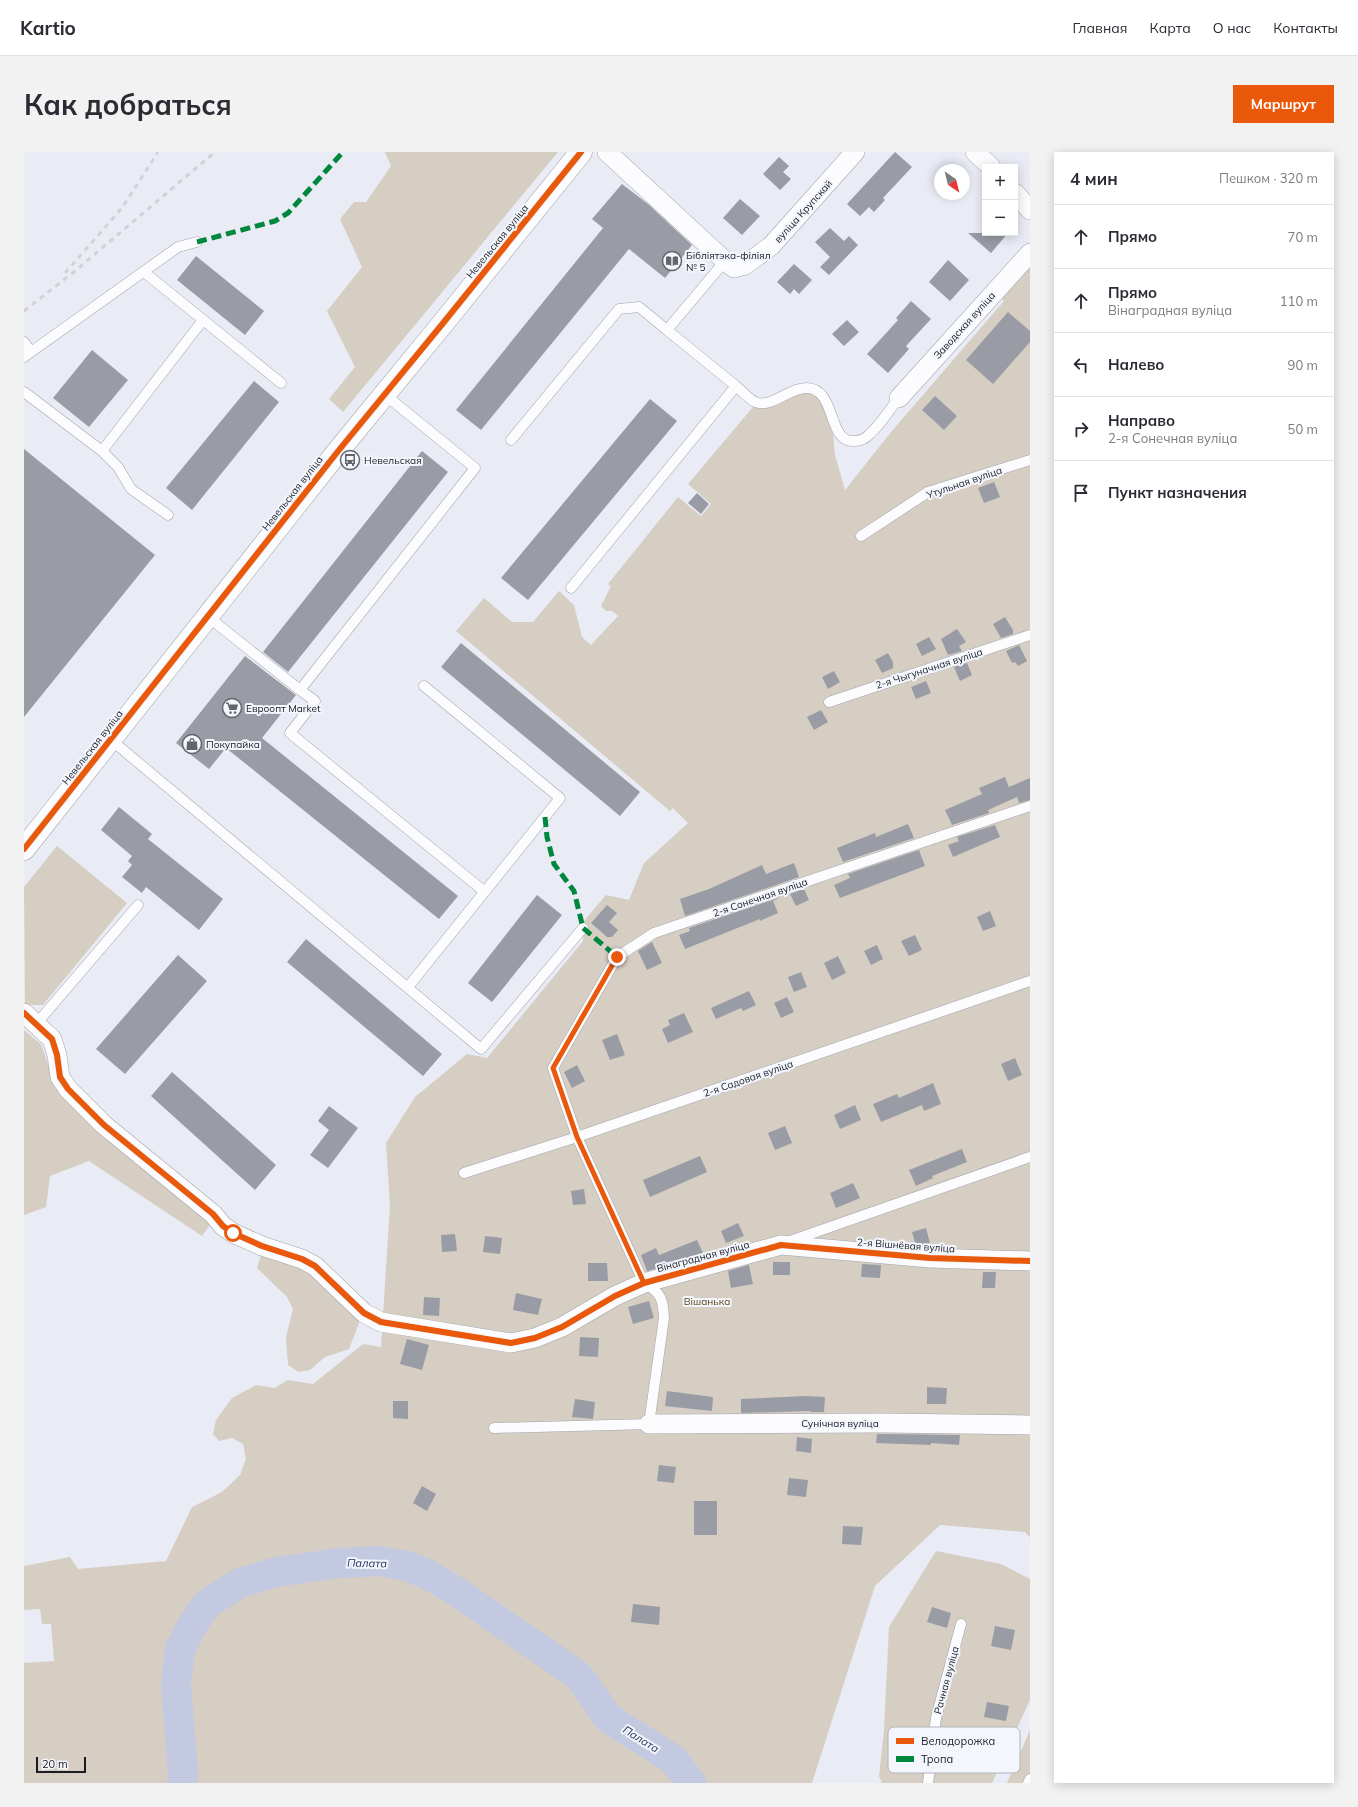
<!DOCTYPE html>
<html lang="ru">
<head>
<meta charset="utf-8">
<style>
	body { margin:0; font-family:Mulish,sans-serif; background:#f2f2f3; color:#2b2b33 }
	.controls { position:absolute; right:12px; top:12px; display:grid; overflow:hidden; border-radius:0px; box-shadow:0 2px 10px #0003 }
	.controls button { width:36px; height:36px; display:grid; place-items:center; padding:0; border:0; border-bottom:1px solid #e1e1e2; background:#fff; color:#2b2b33; font:20px sans-serif }
	.compass { position:absolute; left:910px; top:12px; width:36px; height:36px; border-radius:50%; background:#fff; box-shadow:0 2px 10px #0003; rotate:145deg }
	.scale { position:absolute; left:12px; bottom:10px; width:50px; box-sizing:border-box; padding-left:4px; border:2px solid #1a1c22; border-top:0; font-size:11px; line-height:14px; white-space:nowrap; color:#1a1c22; -webkit-text-stroke:3px #f3f6fd; paint-order:stroke }
	.stop { position:absolute; width:12px; height:12px; margin:-9px; border:3px solid #ea580c; border-radius:50%; background:#fff }
	.stop.end { background:#ea580c; border-color:#fff; box-shadow:0 1px 4px #0008 }
	.list { margin:0; padding:0; list-style:none }
	h2 { display:flex; justify-content:space-between; align-items:center; height:52px; margin:0; padding:0 16px; font-size:17px }
	h2 small { font-size:13px; font-weight:400; color:#7c7c81 }
	.list li { display:grid; grid-template-columns:26px 1fr auto; gap:12px; align-items:center; box-sizing:border-box; height:64px; padding:0 16px; border-top:1px solid #e1e1e2 }
	.list b { display:block; font-size:15px; white-space:nowrap }
	.list p { margin:0; font-size:13px; white-space:nowrap; color:#7c7c81 }
	.list em { font-size:13px; font-style:normal; color:#7c7c81 }
	.icon { flex:none; width:22px; height:22px; fill:none; stroke:currentColor; stroke-width:2; stroke-linecap:round; stroke-linejoin:round }
	.map { position:relative; flex:none; width:1006px; height:1631px; overflow:hidden; border-radius:0px }
	header { display:flex; align-items:center; gap:24px; box-sizing:border-box; height:56px; padding:0 20px; background:#fff; border-bottom:1px solid #e1e1e2 }
	header strong { font-size:19px }
	nav { display:flex; gap:22px; margin-inline-start:auto; font-size:14px }
	.intro { display:flex; align-items:center; justify-content:space-between; box-sizing:border-box; height:96px; padding:0 24px }
	h1 { margin:0; font-size:28px }
	.button { padding:10px 18px; border-radius:0px; background:#ea580c; color:#fff; font-size:14px; font-weight:700 }
	main { display:flex; gap:24px; padding:0 24px }
	aside { flex:1; background:#fff; border-radius:0px; box-shadow:0 2px 10px #0003 }
	.map>svg:first-child { display:block }
	.green { fill:#d6cec3 }
	.lines { fill:none; stroke-linecap:round; stroke-linejoin:round }
	.river { stroke:#c2c9e1; stroke-width:30 }
	.building { fill:#999ca5 }
	.service-casing { stroke:#a0a3aa; stroke-width:11 }
	.minor-casing { stroke:#a0a3aa; stroke-width:20 }
	.tertiary-casing { stroke:#a0a3aa; stroke-width:23 }
	.service { stroke:#fcfcfe; stroke-width:10 }
	.minor { stroke:#fcfcfe; stroke-width:19 }
	.tertiary { stroke:#fcfcfe; stroke-width:22 }
	.rail { stroke:#d1d2d6; stroke-width:3; stroke-dasharray:5 5; stroke-linecap:butt }
	.quiet { stroke:#00873e; stroke-width:5; stroke-dasharray:10 5; stroke-linecap:butt }
	.cycleway-casing { stroke:#f3f6fd; stroke-width:8 }
	.cycleway { stroke:#e8590c; stroke-width:6 }
	.route { stroke:#ea580c; stroke-width:5 }
	.labels { text-anchor:middle; stroke-width:4; stroke-linejoin:round; paint-order:stroke }
	.street-label { font-size:10px; fill:#1a1c22; stroke:#f3f6fd }
	.poi-label { font-size:10px; fill:#1a1c22; stroke:#f3f6fd; text-anchor:start }
	.park-label { font-size:10px; fill:#5e420f; stroke:#f3f6fd }
	.water-label { font-size:11px; font-style:italic; fill:#29325c; stroke:#f3f6fd }
	.key { fill:#f3f6fd; stroke:#b2b5bb; stroke-width:1 }
	.key-label { font-size:11px; fill:#1a1c22 }
</style>
</head>
<body>
<header>
<strong>Kartio</strong>
<nav><a>Главная</a><a>Карта</a><a>О нас</a><a>Контакты</a></nav>
</header>
<div class="intro"><h1>Как добраться</h1><a class="button">Маршрут</a></div>
<main>
<div class="map">
<svg width="1006" height="1631" viewBox="0 0 1006 1631">
	<rect width="100%" height="100%" fill="#e9ecf5"/>
	<path class="green" d="M 361,0 L 534,0 L 319,260 L 305,247 L 331,215 L 303,159 L 338,115 L 316,67 L 330,50 L 342,50 L 367,14 Z
		M 1006,108 L 1006,1385 L 1001,1380 L 916,1373 L 851,1434 L 788,1631 L 0,1631 L 0,1511 L 30,1509 L 27,1472 L 18,1472 L 16,1457 L 0,1458 L 0,1414 L 46,1405 L 54,1417 L 142,1409 L 168,1355 L 198,1340 L 216,1323 L 222,1307 L 219,1292 L 208,1286 L 195,1289 L 189,1282 L 192,1268 L 208,1246 L 232,1233 L 251,1236 L 264,1228 L 289,1232 L 339,1192 L 357,1195 L 366,1053 L 362,991 L 391,945 L 443,902 L 463,906 L 559,789 L 560,769 L 582,743 L 605,748 L 620,711 L 664,671 L 649,656 L 646,659 L 432,479 L 460,446 L 488,470 L 509,470 L 535,439 L 550,453 L 558,485 L 567,493 L 594,464 L 588,459 L 582,459 L 577,454 L 587,434 L 584,432 L 654,345 L 677,364 L 687,352 L 664,332 L 729,255 L 740,256 L 753,253 L 768,244 L 783,241 L 790,242 L 796,248 L 809,281 L 811,303 L 821,338 L 867,280 L 980,149 L 975,145 Z
		M 33,694 L 103,751 L 19,853 L 1,853 L 0,735 Z
		M 0,878 L 17,892 L 33,938 L 46,952 L 188,1070 L 178,1084 L 65,1009 L 26,1024 L 22,1055 L 0,1063 Z
		M 238,1099 L 273,1112 L 294,1126 L 337,1166 L 325,1197 L 301,1205 L 286,1218 L 274,1220 L 264,1213 L 262,1185 L 269,1157 L 263,1145 L 233,1116 Z
		M 912,1399 L 977,1412 L 1006,1427 L 1006,1548 L 968,1631 L 858,1631 L 855,1624 L 860,1578 L 865,1475 Z
		M 1006,1578 L 1006,1631 L 983,1631 Z"/>
	<g class="lines">
		<path class="river" d="M 158,1631 L 159,1622 L 152,1532 L 156,1497 L 170,1470 L 184,1451 L 216,1431 L 252,1420 L 315,1411 L 355,1409 L 383,1414 L 405,1423 L 430,1438 L 555,1524 L 584,1566 L 650,1608 L 667,1631"/>
	</g>
	<path class="building" d="M 871,0 L 888,15 L 859,46 L 861,48 L 850,60 L 845,55 L 836,64 L 823,52 Z
		M 755,5 L 765,14 L 759,20 L 767,27 L 756,38 L 739,22 Z
		M 598,32 L 624,52 L 668,93 L 641,126 L 605,97 L 457,278 L 432,258 L 579,76 L 568,67 Z
		M 716,47 L 736,64 L 718,83 L 699,66 Z
		M 806,76 L 820,89 L 825,84 L 834,93 L 805,123 L 796,115 L 806,105 L 791,90 Z
		M 944,81 L 984,81 L 967,101 Z
		M 172,104 L 240,159 L 221,183 L 153,128 Z
		M 924,108 L 945,128 L 926,149 L 905,130 Z
		M 770,112 L 788,128 L 775,142 L 770,137 L 766,142 L 753,130 Z
		M 887,149 L 907,167 L 882,194 L 885,197 L 864,221 L 843,202 L 874,168 L 872,166 Z
		M 984,160 L 1006,179 L 1006,190 L 969,232 L 942,208 Z
		M 823,168 L 835,180 L 820,194 L 808,182 Z
		M 68,198 L 104,228 L 65,275 L 29,246 Z
		M 230,229 L 255,250 L 168,358 L 142,336 Z
		M 911,244 L 933,264 L 920,278 L 898,258 Z
		M 626,247 L 653,269 L 504,448 L 477,426 Z
		M 0,297 L 131,403 L 0,565 Z
		M 398,299 L 424,320 L 264,520 L 239,500 Z
		M 970,330 L 976,345 L 960,351 L 954,336 Z
		M 673,341 L 685,352 L 677,362 L 664,351 Z
		M 981,465 L 989,478 L 989,482 L 977,486 L 969,472 Z
		M 933,477 L 942,490 L 935,494 L 938,499 L 924,503 L 917,487 Z
		M 905,485 L 912,497 L 898,504 L 892,492 Z
		M 437,491 L 616,640 L 596,664 L 417,515 Z
		M 995,493 L 1003,509 L 994,514 L 991,510 L 988,511 L 982,499 Z
		M 864,501 L 869,510 L 869,516 L 858,521 L 851,508 Z
		M 221,504 L 272,543 L 238,586 L 434,744 L 415,767 L 202,596 L 185,617 L 152,591 Z
		M 943,511 L 948,523 L 936,529 L 930,515 Z
		M 810,519 L 816,530 L 804,537 L 798,525 Z
		M 902,529 L 907,541 L 892,547 L 887,535 Z
		M 797,558 L 804,570 L 790,578 L 783,565 Z
		M 981,625 L 985,635 L 1006,626 L 1006,648 L 995,651 L 993,645 L 964,658 L 965,661 L 928,673 L 921,658 L 958,642 L 955,636 Z
		M 95,655 L 128,682 L 124,687 L 199,747 L 175,778 L 122,735 L 118,741 L 98,725 L 108,713 L 104,709 L 108,704 L 77,678 Z
		M 884,672 L 890,686 L 819,710 L 813,696 L 851,681 L 852,685 Z
		M 971,673 L 976,685 L 929,705 L 924,693 L 935,689 L 933,685 Z
		M 895,698 L 901,714 L 816,746 L 810,733 L 826,726 L 824,722 Z
		M 770,711 L 775,725 L 661,764 L 656,747 L 685,737 L 738,713 L 742,722 Z
		M 780,737 L 785,748 L 772,754 L 766,742 Z
		M 513,743 L 538,763 L 468,850 L 444,831 Z
		M 757,745 L 749,749 L 754,761 L 736,769 L 736,767 L 661,797 L 655,783 L 666,779 L 665,776 Z
		M 583,753 L 593,761 L 585,770 L 594,778 L 588,785 L 583,785 L 567,771 Z
		M 966,759 L 972,774 L 959,779 L 953,765 Z
		M 891,783 L 898,798 L 885,804 L 877,789 Z
		M 282,787 L 418,902 L 399,924 L 263,810 Z
		M 628,790 L 638,811 L 623,818 L 614,799 Z
		M 853,793 L 859,807 L 847,813 L 840,799 Z
		M 154,803 L 183,829 L 101,922 L 72,897 Z
		M 814,804 L 822,821 L 808,828 L 800,811 Z
		M 777,820 L 783,835 L 770,840 L 764,825 Z
		M 725,839 L 732,853 L 719,859 L 717,856 L 692,867 L 687,856 Z
		M 763,845 L 770,860 L 757,866 L 750,851 Z
		M 660,861 L 669,880 L 644,891 L 638,877 L 646,873 L 644,868 Z
		M 593,882 L 601,903 L 586,908 L 578,888 Z
		M 991,906 L 998,923 L 984,929 L 977,912 Z
		M 553,913 L 561,929 L 548,936 L 540,920 Z
		M 148,920 L 252,1013 L 231,1038 L 127,944 Z
		M 909,931 L 917,952 L 900,959 L 898,953 L 857,970 L 849,952 L 873,942 L 875,946 Z
		M 831,953 L 837,968 L 816,977 L 810,963 Z
		M 305,954 L 334,976 L 304,1016 L 286,1003 L 305,978 L 294,969 Z
		M 761,974 L 768,991 L 751,998 L 744,981 Z
		M 938,997 L 943,1010 L 908,1024 L 909,1026 L 892,1034 L 885,1018 Z
		M 676,1004 L 683,1020 L 626,1045 L 619,1028 Z
		M 829,1031 L 836,1046 L 812,1056 L 806,1041 Z
		M 560,1037 L 562,1052 L 549,1053 L 547,1039 Z
		M 714,1071 L 720,1084 L 702,1091 L 697,1079 Z
		M 902,1076 L 906,1091 L 892,1094 L 888,1080 Z
		M 431,1082 L 433,1099 L 418,1100 L 417,1083 Z
		M 461,1084 L 478,1086 L 476,1102 L 459,1100 Z
		M 673,1088 L 679,1101 L 662,1108 L 623,1119 L 617,1103 L 632,1096 L 635,1103 Z
		M 749,1110 L 766,1110 L 766,1123 L 749,1123 Z
		M 564,1111 L 583,1111 L 584,1129 L 564,1129 Z
		M 838,1112 L 857,1113 L 856,1126 L 837,1125 Z
		M 725,1113 L 729,1132 L 707,1136 L 704,1119 Z
		M 959,1120 L 972,1120 L 971,1136 L 958,1136 Z
		M 492,1141 L 518,1147 L 514,1163 L 489,1158 Z
		M 400,1145 L 416,1146 L 415,1164 L 399,1163 Z
		M 625,1149 L 630,1166 L 609,1172 L 604,1155 Z
		M 556,1185 L 575,1186 L 574,1205 L 555,1204 Z
		M 383,1187 L 405,1193 L 398,1218 L 376,1212 Z
		M 903,1235 L 923,1236 L 922,1252 L 903,1252 Z
		M 643,1239 L 689,1245 L 688,1259 L 641,1254 Z
		M 782,1244 L 801,1245 L 800,1260 L 786,1260 L 786,1259 L 717,1261 L 717,1247 Z
		M 551,1247 L 571,1250 L 569,1267 L 548,1265 Z
		M 369,1249 L 384,1249 L 384,1267 L 369,1266 Z
		M 853,1282 L 858,1282 L 936,1283 L 935,1293 L 907,1291 L 907,1293 L 852,1291 Z
		M 773,1285 L 788,1287 L 787,1301 L 772,1299 Z
		M 635,1313 L 652,1315 L 650,1331 L 633,1329 Z
		M 765,1326 L 784,1328 L 782,1345 L 763,1343 Z
		M 398,1334 L 412,1342 L 403,1359 L 389,1351 Z
		M 670,1349 L 693,1349 L 693,1383 L 670,1383 Z
		M 819,1374 L 839,1375 L 837,1393 L 818,1392 Z
		M 609,1452 L 636,1455 L 635,1473 L 607,1470 Z
		M 908,1455 L 927,1461 L 923,1476 L 903,1470 Z
		M 971,1474 L 991,1478 L 987,1498 L 967,1494 Z
		M 963,1550 L 985,1554 L 982,1569 L 960,1565 Z"/>
	<g class="lines">
		<defs>
			<path id="service" d="M 120,120 L 257,231
				M 0,190 L 7,200
				M 0,205 L 154,95 L 173,90
				M 712,234 C 718,239 725,247 731,250 C 747,257 766,235 783,236 C 813,237 803,291 830,289 C 837,289 841,287 846,282 C 857,272 865,258 875,246
				M 0,240 L 78,299 L 94,315 L 107,337 L 144,363
				M 360,242 L 451,316 L 276,538 L 291,549 L 266,581 L 461,740
				M 487,288 L 595,157 L 615,155 L 643,178
				M 78,299 L 179,168
				M 837,384 L 904,340 L 1006,308
				M 547,436 L 712,234 L 643,178 L 701,109
				M 183,464 L 276,538
				M 805,550 L 1006,483
				M 86,587 L 457,897 L 559,776
				M 384,835 L 536,646 L 400,534
				M 13,871 L 114,753
				M 440,1021 L 553,985 L 1006,829
				M 766,1089 L 1006,1005
				M 470,1276 L 625,1272 L 640,1166 C 639,1146 637,1141 620,1131 L 553,985 L 529,916 L 593,805 L 630,781 L 1006,654
				M 904,1631 L 912,1566 L 937,1472
				M 1004,1631 L 1006,1627"/>
			<path id="minor" d="M 583,0 L 701,109 L 710,116 L 721,113 L 747,94 L 831,0
				M 951,0 L 967,15
				M 991,41 L 1006,58
				M 875,246 L 1006,101
				M 0,861 L 28,887 L 33,903 L 36,925 L 44,937 L 80,973 L 189,1062 L 199,1074 L 209,1081 L 238,1094 L 278,1107 L 291,1114 L 340,1161 L 357,1170 L 487,1191 L 511,1186 L 538,1175 L 591,1144 L 620,1131 L 757,1093 L 906,1106 L 1006,1109
				M 625,1272 L 858,1271 L 1006,1273"/>
			<path id="tertiary" d="M 0,697 L 315,298 L 420,170 L 557,0"/>
		</defs>
		<use href="#service" class="service-casing"/>
		<use href="#minor" class="minor-casing"/>
		<use href="#tertiary" class="tertiary-casing"/>
		<use href="#service" class="service"/>
		<use href="#minor" class="minor"/>
		<use href="#tertiary" class="tertiary"/>
		<path class="rail" d="M 41,121 L 98,56 L 134,0
			M 0,159 L 51,119 L 191,0"/>
		<path class="quiet" d="M 173,90 L 251,69 L 264,61 L 319,0
			M 521,665 L 523,685 L 530,712 L 550,739 L 559,776 L 593,805"/>
		<defs>
			<path id="cycleway" d="M 0,697 L 315,298 L 420,170 L 557,0
				M 0,861 L 28,887 L 33,903 L 36,925 L 44,937 L 80,973 L 189,1062 L 199,1074 L 209,1081 L 238,1094 L 278,1107 L 291,1114 L 340,1161 L 357,1170 L 487,1191 L 511,1186 L 538,1175 L 591,1144 L 620,1131 L 757,1093 L 906,1106 L 1006,1109"/>
		</defs>
		<use href="#cycleway" class="cycleway-casing"/>
		<use href="#cycleway" class="cycleway"/>
	</g>
	<g class="lines">
		<path class="route" d="M 209,1081 L 238,1094 L 278,1107 L 291,1114 L 340,1161 L 357,1170 L 487,1191 L 510,1186 L 538,1175 L 591,1144 L 620,1131 L 553,985 L 529,916 L 593,805"/>
	</g>
	<defs>
		<symbol id="library-ring" viewBox="-11 -11 22 22"><circle r="9.5" fill="#f3f6fd" stroke="#62656c" stroke-width="1.5"/><path d="M-6-4Q-3-5.5-.7-3.5V5Q-3 3-6 4ZM6-4Q3-5.5 .7-3.5V5Q3 3 6 4Z" fill="#62656c"/></symbol>
		<symbol id="bus-ring" viewBox="-11 -11 22 22"><circle r="9.5" fill="#f3f6fd" stroke="#62656c" stroke-width="1.5"/><path d="M-5-6H5V4H4V6H2V4H-2V6H-4V4H-5ZM-3.5-4V0h7V-4ZM-3.5 1.2v1.5H-2V1.2ZM2 1.2v1.5H3.5V1.2Z" fill="#62656c"/></symbol>
		<symbol id="supermarket-ring" viewBox="-11 -11 22 22"><circle r="9.5" fill="#f3f6fd" stroke="#62656c" stroke-width="1.5"/><path d="M-6-5.5h2.5l.6 2H6L4.5 2H-2.5L-4.4-4H-6ZM-1.5 3.2a1.3 1.3 0 1 0 .1 0ZM3 3.2a1.3 1.3 0 1 0 .1 0Z" fill="#62656c"/></symbol>
		<symbol id="shop-ring" viewBox="-11 -11 22 22"><circle r="9.5" fill="#f3f6fd" stroke="#62656c" stroke-width="1.5"/><path d="M-5-2.5h2.3a2.7 3.5 0 0 1 5.4 0H5L5.5 6h-11ZM-1.5-2.5h3a1.5 2.3 0 0 0-3 0Z" fill="#62656c"/></symbol>
	</defs>
	<g fill-rule="evenodd">
		<use href="#library-ring" x="637" y="98" width="22" height="22"/>
		<use href="#bus-ring" x="315" y="297" width="22" height="22"/>
		<use href="#supermarket-ring" x="197" y="545" width="22" height="22"/>
		<use href="#shop-ring" x="157" y="581" width="22" height="22"/>
	</g>
	<g class="labels">
		<g class="street-label">
			<text transform="translate(779 59) rotate(-48)" y="4">вуліца Крупскай</text>
			<text transform="translate(473 89) rotate(-51)" y="4">Невельская вуліца</text>
			<text transform="translate(940 173) rotate(-48)" y="4">Заводская вуліца</text>
			<text transform="translate(940 330) rotate(-19)" y="4">Утульная вуліца</text>
			<text transform="translate(268 341) rotate(-52)" y="4">Невельская вуліца</text>
			<text transform="translate(905 516) rotate(-18)" y="4">2-я Чыгуначная вуліца</text>
			<text transform="translate(68 595) rotate(-52)" y="4">Невельская вуліца</text>
			<text transform="translate(736 745) rotate(-19)" y="4">2-я Сонечная вуліца</text>
			<text transform="translate(724 926) rotate(-19)" y="4">2-я Садовая вуліца</text>
			<text transform="translate(882 1093) rotate(4)" y="4">2-я Вішнёвая вуліца</text>
			<text transform="translate(679 1104) rotate(-15)" y="4">Вінаградная вуліца</text>
			<text x="816" y="1275">Сунічная вуліца</text>
			<text transform="translate(922 1528) rotate(-75)" y="4">Рачная вуліца</text>
		</g>
		<g class="poi-label">
			<text x="662" y="107">Бібліятэка-філіял<tspan x="662" dy="12">№ 5</tspan></text>
			<text x="340" y="312">Невельская</text>
			<text x="222" y="560">Евроопт Market</text>
			<text x="182" y="596">Покупайка</text>
		</g>
		<g class="park-label">
			<text x="683" y="1153">Вішанька</text>
		</g>
		<g class="water-label">
			<text transform="translate(343 1411) rotate(1)" y="4">Палата</text>
			<text transform="translate(617 1587) rotate(32)" y="4">Палата</text>
		</g>
	</g>
	<rect x="864" y="1575" width="132" height="46" rx="6" class="key"/>
	<rect x="872" y="1586" width="18" height="6" fill="#e8590c"/>
	<rect x="872" y="1604" width="18" height="6" fill="#00873e"/>
	<g class="key-label">
		<text x="897" y="1593">Велодорожка</text>
		<text x="897" y="1611">Тропа</text>
	</g>
</svg>
<div class="controls">
<button>+</button>
<button>−</button>
</div>
<svg class="compass" viewBox="-18 -18 36 36"><path d="M0-13l5 13h-10z" fill="#e53935"/><path d="M0 13l5-13h-10z" fill="#7c7c81"/></svg>
<div class="scale">20 m</div>
<div class="stop" style="left:209px;top:1081px"></div>
<div class="stop end" style="left:593px;top:805px"></div>
</div>
<aside>
<h2>4 мин<small>Пешком · 320 m</small></h2>
<ul class="list">
<li><svg class="icon" aria-label="ahead" viewBox="0 0 24 24"><path d="M12 20V5M6 11l6-6 6 6"/></svg><div><b>Прямо</b></div><em>70 m</em></li>
<li><svg class="icon" aria-label="ahead" viewBox="0 0 24 24"><path d="M12 20V5M6 11l6-6 6 6"/></svg><div><b>Прямо</b><p>Вінаградная вуліца</p></div><em>110 m</em></li>
<li><svg class="icon" aria-label="left" viewBox="0 0 24 24"><path d="M17 20v-9H6M10 6l-5 5 5 5"/></svg><div><b>Налево</b></div><em>90 m</em></li>
<li><svg class="icon" aria-label="right" viewBox="0 0 24 24"><path d="M7 20v-9h11M14 6l5 5-5 5"/></svg><div><b>Направо</b><p>2-я Сонечная вуліца</p></div><em>50 m</em></li>
<li><svg class="icon" aria-label="arrive" viewBox="0 0 24 24"><path d="M6 21V4h12l-3 4 3 4H6"/></svg><div><b>Пункт назначения</b></div></li>
</ul>
</aside>
</main>
</body>
</html>
